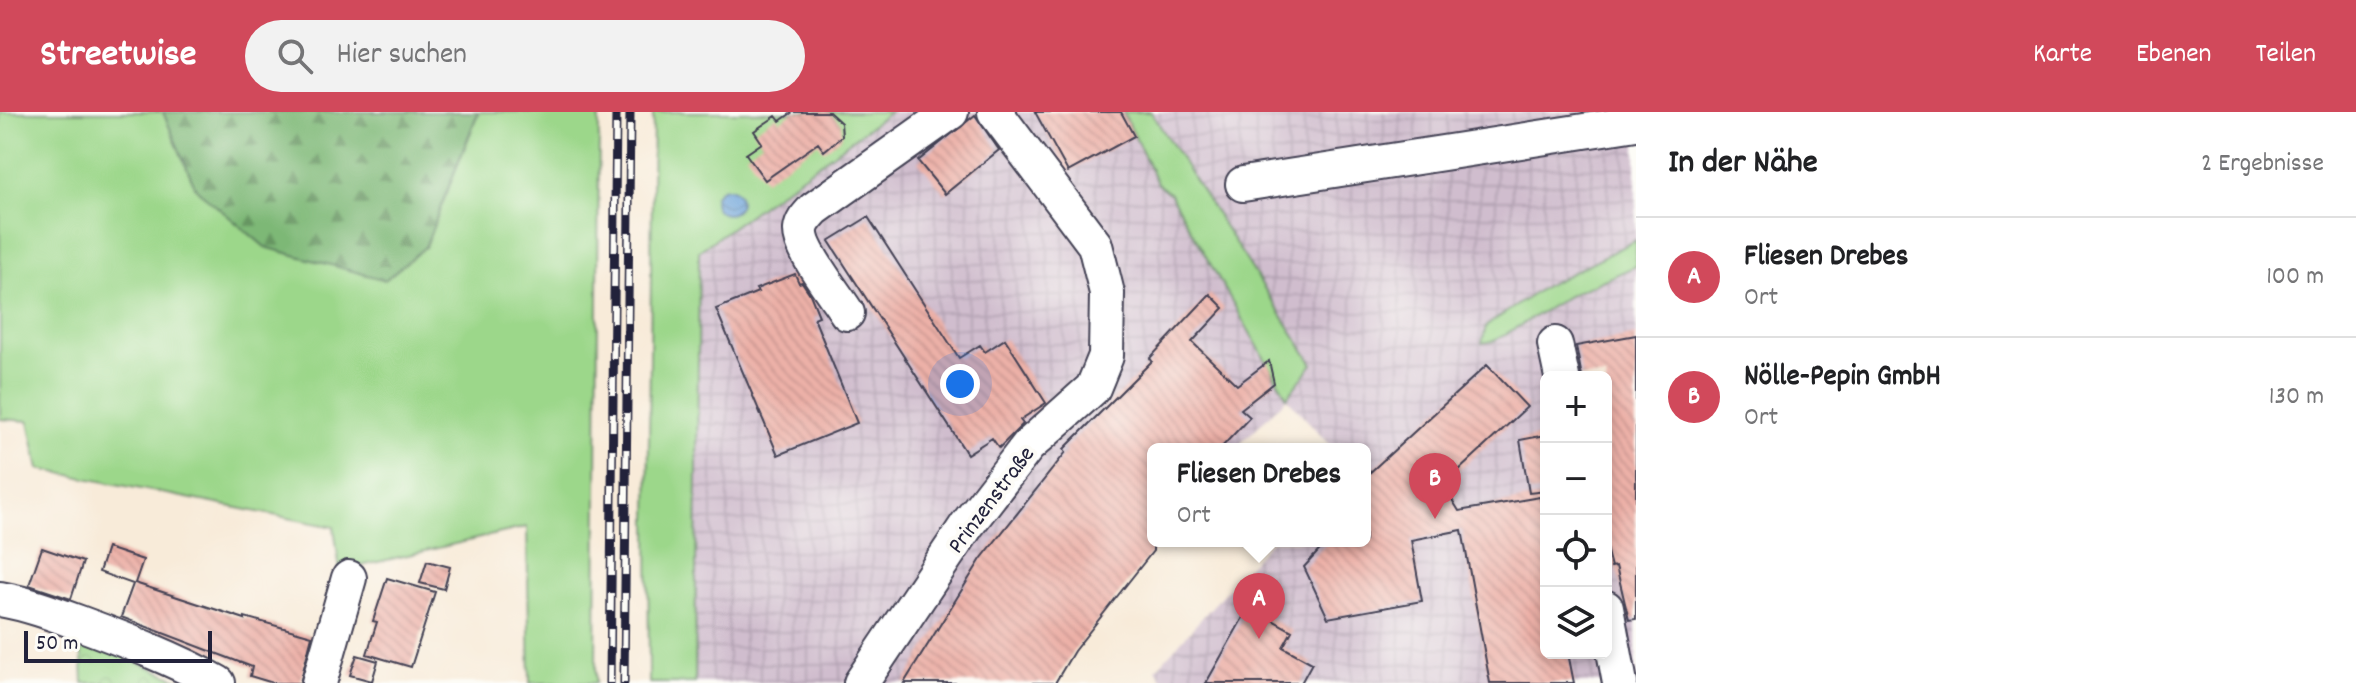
<!DOCTYPE html>
<html lang="de">
<head>
<meta charset="utf-8">
<style>
	body { margin:0; font-family:Dekko,sans-serif; background:#f2f2f2; color:#202124 }
	.controls { position:absolute; right:24px; bottom:24px; display:grid; overflow:hidden; border-radius:12px; box-shadow:0 4px 12px #0003 }
	.controls button { width:72px; height:72px; display:grid; place-items:center; padding:0; border:0; border-bottom:2px solid #e0e0e0; background:#fff; color:#202124; font:40px sans-serif }
	.scale { position:absolute; left:24px; bottom:20px; width:188px; box-sizing:border-box; padding-left:8px; border:4px solid #22223b; border-top:0; font-size:22px; line-height:28px; white-space:nowrap; color:#22223b; -webkit-text-stroke:6px #fdfcf7; paint-order:stroke }
	.you { position:absolute; left:960px; top:272px; width:28px; height:28px; margin:-20px; border:6px solid #fff; border-radius:50%; background:#1a73e8; box-shadow:0 0 0 12px #1a73e833 }
	.badge { display:grid; place-items:center; width:52px; height:52px; border-radius:50%; background:#d1495b; color:#fff; font-size:26px; font-weight:700 }
	.pin { position:absolute; translate:-50% -66px; filter:drop-shadow(0 2px 4px #0008) }
	.pin::after { content:''; position:absolute; top:42px; width:28px; height:24px; background:inherit; clip-path:polygon(0 0,100% 0,50% 100%) }
	.popup { position:absolute; left:1147px; top:331px; width:224px; height:104px; box-sizing:border-box; display:grid; place-content:center; border-radius:12px; background:#fff; filter:drop-shadow(0 2px 6px #0005); font-size:26px; white-space:nowrap; color:#757577 }
	.popup b { font-size:30px; color:#202124 }
	.popup::after { content:''; position:absolute; left:50%; top:100%; margin-left:-16px; border:16px solid transparent; border-top-color:#fff }
	.list { margin:0; padding:0; list-style:none }
	h2 { display:flex; justify-content:space-between; align-items:center; height:104px; margin:0; padding:0 32px; font-size:34px }
	h2 small { font-size:26px; font-weight:400; color:#757577 }
	.list li { display:grid; grid-template-columns:52px 1fr auto; gap:24px; align-items:center; box-sizing:border-box; height:120px; padding:0 32px; border-top:2px solid #e0e0e0 }
	.list b { display:block; font-size:30px; white-space:nowrap }
	.list p { margin:0; font-size:26px; white-space:nowrap; color:#757577 }
	.list em { font-size:26px; font-style:normal; color:#757577 }
	.icon { flex:none; width:44px; height:44px; fill:none; stroke:currentColor; stroke-width:2; stroke-linecap:round; stroke-linejoin:round }
	.map { position:relative; flex:none; width:1636px; height:571px; overflow:hidden }
	header { display:flex; align-items:center; gap:48px; box-sizing:border-box; height:112px; padding:0 40px; background:#d1495b; color:#fff }
	header strong { font-size:38px }
	nav { display:flex; gap:44px; margin-inline-start:auto; font-size:28px }
	.search { width:560px; height:72px; background:#f2f2f2; display:flex; align-items:center; gap:20px; box-sizing:border-box; padding:0 28px; border-radius:44px; color:#757577; font-size:30px }
	main { display:flex }
	aside { flex:1; background:#fff }
	.map>svg:first-child { display:block }
	.industrial { fill:url(#industrial-grid); fill-rule:evenodd }
	.grass { fill:#9cd78a; stroke:#5f7c62; stroke-width:2 }
	.forest { fill:url(#forest-firs); stroke:#506d58; stroke-width:2 }
	.park { fill:url(#park-crowns); stroke:#5f7c62; stroke-width:2 }
	.water { fill:url(#water-waves); stroke:#46628a; stroke-width:2 }
	.building { fill:url(#building-back-hatch) }
	.lines { fill:none; stroke-linecap:round; stroke-linejoin:round }
	.minor-casing { stroke:#424053; stroke-width:38 }
	.minor { stroke:#fff; stroke-width:34 }
	.rail-casing { stroke:#22223b; stroke-width:9 }
	.rail { stroke:#fdfcf7; stroke-width:6; stroke-dasharray:18; stroke-linecap:butt }
	.labels { text-anchor:middle; stroke-width:8; stroke-linejoin:round; paint-order:stroke }
	.street-label { font-size:24px; fill:#22223b; stroke:#fdfcf7 }
</style>
</head>
<body>
<header>
<strong>Streetwise</strong>
<div class="search"><svg class="icon" aria-label="search" viewBox="0 0 24 24"><circle cx="10" cy="10" r="6"/><path d="M15 15l6 6"/></svg>Hier suchen</div>
<nav><a>Karte</a><a>Ebenen</a><a>Teilen</a></nav>
</header>
<main>
<div class="map">
<svg width="1636" height="571" viewBox="0 0 1636 571">
	<defs>
		<pattern id="industrial-grid" width="8" height="8" patternUnits="userSpaceOnUse" patternTransform="scale(2)"><rect width="8" height="8" fill="#d0bdce"/><path d="M0 4h8M4 0v8" fill="none" stroke="#b2a2b2"/></pattern>
		<pattern id="forest-firs" width="22" height="20" patternUnits="userSpaceOnUse" patternTransform="scale(2)"><rect width="22" height="20" fill="#7db876"/><path d="M5 1l3.5 6h-7zM16 11l3.5 6h-7z" fill="#669562"/></pattern>
		<pattern id="park-crowns" width="20" height="18" patternUnits="userSpaceOnUse" patternTransform="scale(2)"><rect width="20" height="18" fill="#9cd78a"/><path d="M2 6a3 3 0 1 1 6 0M12 15a3 3 0 1 1 6 0" fill="none" stroke="#86b878"/></pattern>
		<pattern id="water-waves" width="16" height="10" patternUnits="userSpaceOnUse" patternTransform="scale(2)"><rect width="16" height="10" fill="#6aa2d9"/><path d="M0 5q4-4 8 0t8 0" fill="none" stroke="#5784b1"/></pattern>
		<pattern id="building-back-hatch" width="6" height="6" patternUnits="userSpaceOnUse" patternTransform="scale(2)"><rect width="6" height="6" fill="#ecb0a7"/><path d="M-1 5l2 2M0 0l6 6M5-1l2 2" fill="none" stroke="#ca9791"/></pattern>
	</defs>
	<rect width="100%" height="100%" fill="#fdfcf7"/>
	<filter id="ink" filterUnits="userSpaceOnUse"><feTurbulence type="fractalNoise" baseFrequency=".0125" numOctaves="2"/><feDisplacementMap in="SourceGraphic" scale="16" xChannelSelector="R" yChannelSelector="G"/><feConvolveMatrix kernelMatrix="1 2 1 2 8 2 1 2 1" color-interpolation-filters="sRGB"/></filter>
	<filter id="wash" filterUnits="userSpaceOnUse"><feTurbulence type="fractalNoise" baseFrequency=".006" numOctaves="4" result="noise"/><feDisplacementMap in="SourceGraphic" scale="32" xChannelSelector="R" yChannelSelector="G"/><feGaussianBlur stdDeviation="1.8" result="paint"/><feColorMatrix in="noise" values="0 0 0 0 0 0 0 0 0 0 0 0 0 0 0 0 0 1.4 0 .05"/><feComposite in="paint" operator="in"/></filter>
	<g filter="url(#wash)">
		<rect width="100%" height="100%" fill="#f8ebd9"/>
		<path class="industrial" d="M 699,0 L 1636,0 L 1636,128 L 1545,174 L 1486,214 L 1572,182 L 1636,154 L 1636,571 L 1165,571 L 1156,557 L 1271,429 L 1365,429 L 1365,337 L 1333,337 L 1287,286 L 1235,337 L 1153,337 L 1154,429 L 1079,529 L 1053,571 L 695,571 ZM 1546,265 L 1606,265 L 1606,541 L 1546,541 Z"/>
		<path class="grass" d="M 0,0 L 163,0 L 196,77 L 425,135 L 479,0 L 599,0 L 596,571 L 530,571 L 527,415 L 340,459 L 334,415 L 39,357 L 29,309 L 0,307 Z
			M 653,0 L 890,0 L 699,139 L 695,571 L 649,571 L 648,406 Z
			M 1123,0 L 1151,0 L 1313,252 L 1287,285 L 1170,82 L 1157,71 Z
			M 1636,128 L 1636,154 L 1572,182 L 1494,229 L 1482,231 L 1486,214 L 1545,174 Z"/>
		<path class="forest" d="M 163,0 L 478,0 L 425,135 L 385,168 L 265,135 L 196,77 Z"/>
		<path class="park" d="M 81,526 L 187,571 L 83,571 Z"/>
		<path class="water" d="M714 89a13 13 0 1 1 26 0a13 13 0 1 1-26 0Z"/>
		<g id="blocks">
			<path class="building" d="M 793,0 L 829,0 L 841,11 L 842,24 L 824,39 L 818,31 L 765,68 L 746,42 L 762,31 L 754,19 L 776,4 L 780,9 Z
				M 1035,0 L 1121,0 L 1134,24 L 1068,60 Z
				M 975,3 L 999,38 L 945,82 L 918,49 Z
				M 868,105 L 959,246 L 980,233 L 985,240 L 1005,227 L 1046,291 L 1020,308 L 1023,312 L 999,336 L 992,326 L 967,342 L 829,129 Z
				M 795,162 L 799,171 L 802,170 L 810,182 L 819,204 L 814,206 L 857,311 L 778,343 L 716,197 L 758,180 L 756,177 Z
				M 1210,182 L 1224,196 L 1192,230 L 1237,273 L 1269,249 L 1274,271 L 1241,297 L 1250,305 L 1220,337 L 1153,337 L 1153,439 L 1074,539 L 1055,571 L 904,571 L 981,447 L 1066,340 L 1064,337 L 1152,249 L 1150,246 Z
				M 1636,223 L 1636,507 L 1629,508 L 1616,454 L 1611,455 L 1606,436 L 1606,265 L 1582,265 L 1576,234 Z
				M 1487,253 L 1527,295 L 1443,373 L 1459,399 L 1540,385 L 1546,416 L 1546,541 L 1568,541 L 1574,571 L 1490,571 L 1462,418 L 1411,428 L 1422,489 L 1328,506 L 1304,455 L 1328,429 L 1365,429 L 1365,365 Z
				M 1546,323 L 1546,379 L 1529,381 L 1520,328 Z
				M 42,436 L 83,450 L 71,487 L 29,473 Z
				M 107,436 L 143,448 L 135,471 L 245,507 L 245,505 L 312,524 L 300,571 L 273,571 L 250,564 L 252,555 L 121,505 L 133,472 L 99,460 Z
				M 427,449 L 450,455 L 444,477 L 420,471 Z
				M 387,466 L 435,480 L 411,555 L 367,542 L 377,510 L 373,509 Z
				M 1249,495 L 1292,519 L 1283,535 L 1312,551 L 1301,571 L 1206,571 Z
				M 357,543 L 378,549 L 372,569 L 350,563 Z"/>
		</g>
	</g>
	<g filter="url(#ink)">
		<use href="#blocks" fill-opacity="0" stroke="#424053" stroke-width="2"/>
		<g class="lines">
			<defs>
				<path id="minor" d="M 1243,72 L 1636,11
					M 847,201 C 836,183 799,138 801,118 C 802,109 808,104 814,97 L 951,0
					M 1555,232 L 1562,265
					M 0,487 C 29,492 55,502 82,512 C 128,529 175,547 218,571
					M 1606,496 L 1620,571
					M 319,571 L 349,466
					M 861,571 L 967,413 L 1028,334 L 1093,276 L 1106,244 L 1107,181 L 1095,133 L 995,0"/>
			</defs>
			<use href="#minor" class="minor-casing"/>
			<use href="#minor" class="minor"/>
			<defs>
				<path id="rail" d="M 610,571 L 616,0
					M 624,571 L 630,0"/>
			</defs>
			<use href="#rail" class="rail-casing"/>
			<use href="#rail" class="rail"/>
		</g>
	</g>
	<g class="labels">
		<g class="street-label">
			<text transform="translate(990 387) rotate(-53)" y="8">Prinzenstraße</text>
		</g>
	</g>
</svg>
<div class="controls">
<button>+</button>
<button>−</button>
<button><svg class="icon" aria-label="locate" viewBox="0 0 24 24"><circle cx="12" cy="12" r="6"/><path d="M12 2v4M12 18v4M2 12h4M18 12h4"/></svg></button>
<button><svg class="icon" aria-label="layers" viewBox="0 0 24 24"><path d="M12 4l9 5-9 5-9-5zM3 14l9 5 9-5"/></svg></button>
</div>
<div class="scale">50 m</div>
<div class="you"></div>
<div class="pin badge" style="left:1259px;top:527px">A</div>
<div class="popup"><b>Fliesen Drebes</b>Ort</div>
<div class="pin badge" style="left:1435px;top:407px">B</div>
</div>
<aside>
<h2>In der Nähe<small>2 Ergebnisse</small></h2>
<ul class="list">
<li><span class="badge">A</span><div><b>Fliesen Drebes</b><p>Ort</p></div><em>100 m</em></li>
<li><span class="badge">B</span><div><b>Nölle-Pepin GmbH</b><p>Ort</p></div><em>130 m</em></li>
</ul>
</aside>
</main>
</body>
</html>
